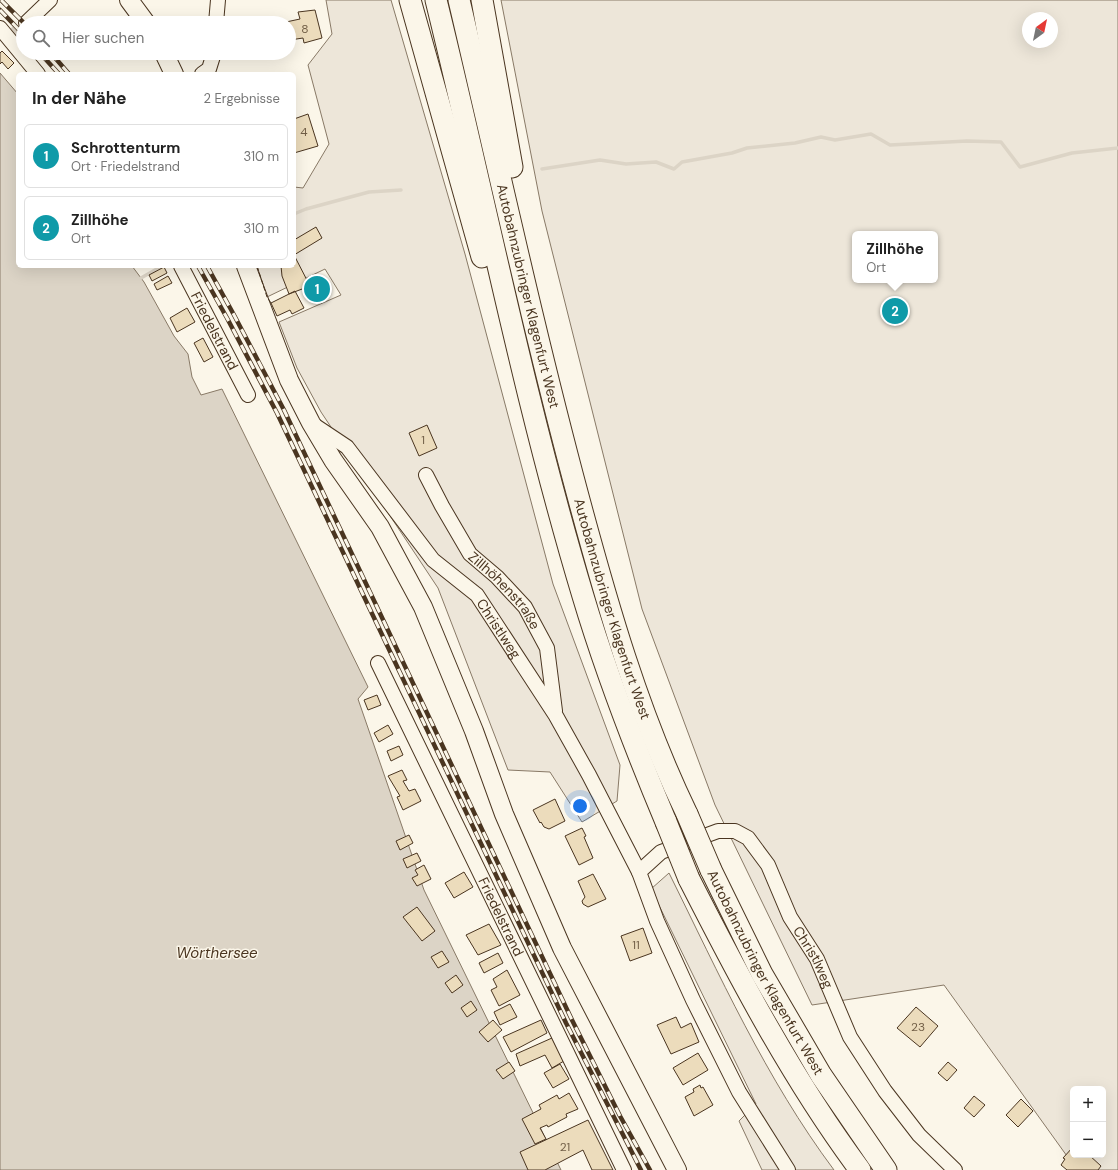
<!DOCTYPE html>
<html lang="de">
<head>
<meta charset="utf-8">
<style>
	body { margin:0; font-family:"DM Sans",sans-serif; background:#f6f6f6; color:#222 }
	.controls { position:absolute; right:12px; bottom:12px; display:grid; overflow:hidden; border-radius:6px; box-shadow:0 4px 16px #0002 }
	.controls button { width:36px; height:36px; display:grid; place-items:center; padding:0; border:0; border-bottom:1px solid #e0e0e0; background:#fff; color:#222; font:20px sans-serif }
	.compass { position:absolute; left:1022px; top:12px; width:36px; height:36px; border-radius:50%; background:#fff; box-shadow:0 4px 16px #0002; rotate:33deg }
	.you { position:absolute; left:580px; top:806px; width:14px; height:14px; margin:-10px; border:3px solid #fff; border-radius:50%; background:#1a73e8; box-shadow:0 0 0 6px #1a73e833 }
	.badge { display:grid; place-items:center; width:26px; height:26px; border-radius:50%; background:#c62828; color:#fff; font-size:13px; font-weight:700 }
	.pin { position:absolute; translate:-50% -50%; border:2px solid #fff; box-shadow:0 1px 4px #0006 }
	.popup { position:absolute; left:852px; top:231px; width:86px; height:52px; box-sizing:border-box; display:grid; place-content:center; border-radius:6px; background:#fff; filter:drop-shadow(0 1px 3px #0005); font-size:13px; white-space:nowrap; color:#767676 }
	.popup b { font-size:15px; color:#222 }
	.popup::after { content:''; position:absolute; left:50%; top:100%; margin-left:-8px; border:8px solid transparent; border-top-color:#fff }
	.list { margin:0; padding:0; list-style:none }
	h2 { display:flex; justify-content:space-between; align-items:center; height:52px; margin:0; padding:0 16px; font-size:17px }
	h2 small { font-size:13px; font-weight:400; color:#767676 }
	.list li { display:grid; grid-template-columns:26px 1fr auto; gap:12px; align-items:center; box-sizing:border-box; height:64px; margin:0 8px 8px; padding:0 8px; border:1px solid #e0e0e0; border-radius:6px }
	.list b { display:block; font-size:15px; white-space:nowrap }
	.list p { margin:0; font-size:13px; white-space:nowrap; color:#767676 }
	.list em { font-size:13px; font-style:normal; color:#767676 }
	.icon { flex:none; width:22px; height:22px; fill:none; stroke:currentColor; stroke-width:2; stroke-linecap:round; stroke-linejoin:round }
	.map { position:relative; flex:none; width:1118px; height:1170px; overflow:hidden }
	.search { position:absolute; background:#fff; box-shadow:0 4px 16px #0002; left:16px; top:16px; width:280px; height:44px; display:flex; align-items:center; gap:10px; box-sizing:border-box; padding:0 14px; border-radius:22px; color:#767676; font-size:15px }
	.panel { position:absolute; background:#fff; box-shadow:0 4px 16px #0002; left:16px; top:72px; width:280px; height:196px; border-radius:6px }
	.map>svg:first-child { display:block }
	.green { fill:#ede6d9; stroke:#887966; fill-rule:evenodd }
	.water { fill:#dcd4c6; stroke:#887966 }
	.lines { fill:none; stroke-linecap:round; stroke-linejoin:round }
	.stream { stroke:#dcd4c6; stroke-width:3.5 }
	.building { fill:#ecdcbc; stroke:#4a3520 }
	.minor-tunnel { stroke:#d8cfc1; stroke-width:14; stroke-dasharray:14 7; stroke-linecap:butt }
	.minor-casing { stroke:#4a3520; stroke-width:16 }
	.major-casing { stroke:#4a3520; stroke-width:20 }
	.highway-casing { stroke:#4a3520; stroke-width:23 }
	.minor { stroke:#fbf6e9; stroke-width:14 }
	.major { stroke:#fbf6e9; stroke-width:18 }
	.highway { stroke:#fbf6e9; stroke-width:21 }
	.rail-casing { stroke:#4a3520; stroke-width:4.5 }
	.rail { stroke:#fbf6e9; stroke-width:3; stroke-dasharray:9; stroke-linecap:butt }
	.highway-bridge-casing { stroke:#4a3520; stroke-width:23; stroke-linecap:butt }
	.highway-bridge { stroke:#fbf6e9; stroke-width:21 }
	.fence { stroke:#4a3520; stroke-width:1; stroke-dasharray:5 2; stroke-linecap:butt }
	.labels { text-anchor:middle; stroke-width:3; stroke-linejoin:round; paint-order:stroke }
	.number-label { font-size:12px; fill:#725f47 }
	.street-label { font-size:14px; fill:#4a3520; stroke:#fbf6e9 }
	.water-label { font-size:15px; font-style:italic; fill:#4a3520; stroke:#fbf6e9 }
</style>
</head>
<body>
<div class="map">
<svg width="1118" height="1170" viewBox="0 0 1118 1170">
	<rect width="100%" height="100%" fill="#fbf6e9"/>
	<path class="green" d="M 326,0 L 391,0 L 465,254 L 553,584 L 620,765 L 617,801 L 582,822 L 550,772 L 508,770 L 438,588 L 321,412 L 297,368 L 279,322 L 341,295 L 325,269 L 267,297 L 257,266 L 294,266 L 294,187 L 303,188 L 329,144 L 308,65 L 332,34 Z
		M 501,0 L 1118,0 L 1118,1170 L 1077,1170 L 944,985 L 812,1005 L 715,805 L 642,609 L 542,211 ZM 1028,18 L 1052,18 L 1052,42 L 1028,42 ZM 855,234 L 935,234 L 935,280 L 855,280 ZM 1073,1089 L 1103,1089 L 1103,1155 L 1073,1155 Z
		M 669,873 C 719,974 766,1079 834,1170 L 762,1170 L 739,1121 L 756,1104 L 651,889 Z"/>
	<path class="water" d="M 0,73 L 18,94 L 18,266 L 132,266 L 144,282 L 174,336 L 188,354 L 192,377 L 201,395 L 222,389 L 368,687 L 358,699 L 424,890 L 561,1170 L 0,1170 Z"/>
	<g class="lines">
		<path class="stream" d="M 542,169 L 600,160 L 626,164 L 656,162 L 674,169 L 682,162 L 732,153 L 747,148 L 795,143 L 821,137 L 835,140 L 871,134 L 890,145 L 967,141 L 1001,142 L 1020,167 L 1072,153 L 1118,148
			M 294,214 L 306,209 L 369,192 L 401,190
			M 141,278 L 162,266"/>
	</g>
	<path class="building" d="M 315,10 L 322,38 L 304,43 L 303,38 L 290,40 L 289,23 L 286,22 L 300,19 L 298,12 Z
		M 2,51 L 14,63 L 8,69 L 2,62 L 0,64 L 0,53 Z
		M 308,114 L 318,146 L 294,153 L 294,119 Z
		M 316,227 L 322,238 L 294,255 L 294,240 Z
		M 294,255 L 310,286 L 289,294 L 282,276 L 281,266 L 294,266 Z
		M 164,267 L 167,273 L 152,281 L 149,275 Z
		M 168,276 L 172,283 L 157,290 L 154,284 Z
		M 320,281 L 325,292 L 315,297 L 310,286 Z
		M 295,291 L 304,308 L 292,314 L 290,310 L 277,316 L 271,303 Z
		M 187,308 L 195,322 L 177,332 L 170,318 Z
		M 203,338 L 213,357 L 204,362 L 194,343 Z
		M 427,425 L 437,448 L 419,456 L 409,433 Z
		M 377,695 L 381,705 L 368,710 L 364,700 Z
		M 388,725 L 393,734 L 379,742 L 374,733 Z
		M 399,746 L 403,755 L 391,761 L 387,751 Z
		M 402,770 L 407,780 L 403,781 L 409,791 L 415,789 L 421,801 L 403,810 L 397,797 L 400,796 L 388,776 Z
		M 555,799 L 565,821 L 549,829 L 544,827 L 541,822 L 540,823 L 533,810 Z
		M 582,828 L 586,836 L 584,837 L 593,858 L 579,865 L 565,836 Z
		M 409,835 L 413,843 L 400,850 L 396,841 Z
		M 417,853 L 421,861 L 407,868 L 403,859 Z
		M 424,865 L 431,879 L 417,886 L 412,878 L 418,875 L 415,870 Z
		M 464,872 L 473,887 L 454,898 L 445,883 Z
		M 593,874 L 606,899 L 588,907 L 583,904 L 582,901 L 585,897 L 578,881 Z
		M 417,907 L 435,931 L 422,941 L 403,917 Z
		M 489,924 L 501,945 L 478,955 L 466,935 Z
		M 643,928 L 652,953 L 630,961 L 621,936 Z
		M 442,951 L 449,962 L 438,968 L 431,957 Z
		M 498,953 L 503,963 L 484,973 L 479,963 Z
		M 507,970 L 520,995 L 499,1006 L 491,990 L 497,987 L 493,979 Z
		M 456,975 L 463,985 L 452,993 L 445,983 Z
		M 471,1001 L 477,1010 L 467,1017 L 461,1008 Z
		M 510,1004 L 517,1017 L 500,1025 L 494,1012 Z
		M 916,1007 L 938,1026 L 920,1047 L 897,1028 Z
		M 676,1017 L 681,1028 L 691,1023 L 699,1042 L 671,1054 L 657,1025 Z
		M 493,1020 L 502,1030 L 488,1042 L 479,1032 Z
		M 541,1020 L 547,1033 L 511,1052 L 503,1037 Z
		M 552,1038 L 564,1061 L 552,1068 L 545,1055 L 520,1066 L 516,1054 Z
		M 698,1053 L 708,1070 L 683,1085 L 673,1068 Z
		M 509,1062 L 515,1071 L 503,1079 L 496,1070 Z
		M 948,1062 L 957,1070 L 947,1081 L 938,1073 Z
		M 560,1064 L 569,1079 L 553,1088 L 544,1073 Z
		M 700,1085 L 701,1088 L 703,1087 L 713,1105 L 694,1116 L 685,1097 L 694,1092 L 693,1089 Z
		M 569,1093 L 578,1109 L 566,1114 L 567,1117 L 548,1127 L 547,1125 L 540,1128 L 546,1139 L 535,1144 L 522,1119 L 541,1109 L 539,1105 L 557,1095 L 559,1099 Z
		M 974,1096 L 985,1105 L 974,1117 L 964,1108 Z
		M 1021,1099 L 1033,1111 L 1018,1127 L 1006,1115 Z
		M 588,1120 L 613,1170 L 592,1170 L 583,1150 L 545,1170 L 528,1170 L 520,1152 Z
		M 1073,1147 L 1073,1155 L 1089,1155 L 1101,1166 L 1098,1170 L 1067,1170 L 1061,1165 L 1065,1159 L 1063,1158 Z"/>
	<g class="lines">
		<path class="minor-tunnel" d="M 10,39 L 23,26"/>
		<defs>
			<g id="minor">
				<path d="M 26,23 L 50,0"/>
				<path d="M 216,23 L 218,0"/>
				<path d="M 0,28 L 38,74"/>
				<path d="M 202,74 L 209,69 L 214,53"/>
				<path id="s1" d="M 181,266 L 248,395"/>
				<path id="s2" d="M 314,425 L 347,447 L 433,560 L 477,595 L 556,716 L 589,775 L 639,872"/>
				<path id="s3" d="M 426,475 L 442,506 L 470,554 L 497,577 L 525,607 L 547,648 L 555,711"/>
				<path id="s4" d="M 378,663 L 624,1170"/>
				<path id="s5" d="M 788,1170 L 739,1092 L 693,1000 L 657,921 L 639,872 L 661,852 L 718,831 L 735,831 L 748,838 L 768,865 L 790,917 L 817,959 L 850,1037 L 885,1091 L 919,1135 L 955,1170"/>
			</g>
			<path id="major" d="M 129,0 L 146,23
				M 164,53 L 174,74
				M 246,266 L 289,380 L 311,423 L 333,460 L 380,527 L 423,607 L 474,731 L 504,814 L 562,948 L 677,1170"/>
			<g id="highway">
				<path d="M 410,0 L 482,257"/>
				<path d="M 436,0 C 485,199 524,400 583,596 C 606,673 635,748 666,822"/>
				<path id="s6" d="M 459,0 C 498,166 534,332 578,496 C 607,604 638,713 687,814"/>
				<path d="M 482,0 L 512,167"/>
				<path id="s7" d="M 711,870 L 762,974 L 821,1075 L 886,1170"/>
				<path d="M 689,879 C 740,979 793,1080 860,1170"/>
			</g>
		</defs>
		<use href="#minor" class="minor-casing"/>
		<use href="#major" class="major-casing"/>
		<use href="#highway" class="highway-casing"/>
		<use href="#minor" class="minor"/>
		<use href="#major" class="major"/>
		<use href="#highway" class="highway"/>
		<defs>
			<path id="rail" d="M 1,0 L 24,23
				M 0,10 L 23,34
				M 40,53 L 59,74
				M 51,53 L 69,74
				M 198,266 L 227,318 L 277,413 L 566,1023 L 641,1170
				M 207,266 L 234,315 L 284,410 L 572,1020 L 620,1116 L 650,1170"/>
		</defs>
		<use href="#rail" class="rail-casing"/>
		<use href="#rail" class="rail"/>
		<defs>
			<path id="highway-bridge" d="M 687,814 L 711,870
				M 666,822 L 689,879"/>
		</defs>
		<use href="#highway-bridge" class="highway-bridge-casing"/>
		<use href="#highway-bridge" class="highway-bridge"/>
		<path class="fence" d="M 257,266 L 267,297 L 271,303"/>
	</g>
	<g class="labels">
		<g class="number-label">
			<text x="305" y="33">8</text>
			<text x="304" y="136">4</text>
			<text x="423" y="444">1</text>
			<text x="636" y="949">11</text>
			<text x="918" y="1031">23</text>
			<text x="565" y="1151">21</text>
		</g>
		<g class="street-label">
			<text dy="5" stroke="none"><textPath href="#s6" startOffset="304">Autobahnzubringer Klagenfurt West</textPath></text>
			<text dy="5" stroke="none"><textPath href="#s1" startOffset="73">Friedelstrand</textPath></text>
			<text dy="5" stroke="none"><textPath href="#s3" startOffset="141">Zillhöhenstraße</textPath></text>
			<text dy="5" stroke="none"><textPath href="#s6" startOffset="628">Autobahnzubringer Klagenfurt West</textPath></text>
			<text dy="5" stroke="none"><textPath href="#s2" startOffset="278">Christlweg</textPath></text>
			<text dy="5" stroke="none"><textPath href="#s4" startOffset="282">Friedelstrand</textPath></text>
			<text dy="5" stroke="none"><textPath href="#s5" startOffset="593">Christlweg</textPath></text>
			<text dy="5" stroke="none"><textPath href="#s7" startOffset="116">Autobahnzubringer Klagenfurt West</textPath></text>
		</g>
		<g class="water-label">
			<text x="217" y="958">Wörthersee</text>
		</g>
	</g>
</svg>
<div class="controls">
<button>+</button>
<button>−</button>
</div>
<svg class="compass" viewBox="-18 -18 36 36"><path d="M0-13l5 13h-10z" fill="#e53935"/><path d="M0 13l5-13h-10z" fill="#767676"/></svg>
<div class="you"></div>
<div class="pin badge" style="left:317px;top:289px;background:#0f9aa8">1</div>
<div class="pin badge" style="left:895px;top:311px;background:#0f9aa8">2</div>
<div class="popup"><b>Zillhöhe</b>Ort</div>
<div class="search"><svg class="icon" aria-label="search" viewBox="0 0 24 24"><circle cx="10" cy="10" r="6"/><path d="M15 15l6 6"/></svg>Hier suchen</div>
<section class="panel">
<h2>In der Nähe<small>2 Ergebnisse</small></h2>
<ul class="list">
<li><span class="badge" style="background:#0f9aa8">1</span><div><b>Schrottenturm</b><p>Ort · Friedelstrand</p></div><em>310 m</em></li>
<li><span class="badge" style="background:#0f9aa8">2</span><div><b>Zillhöhe</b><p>Ort</p></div><em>310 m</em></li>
</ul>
</section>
</div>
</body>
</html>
